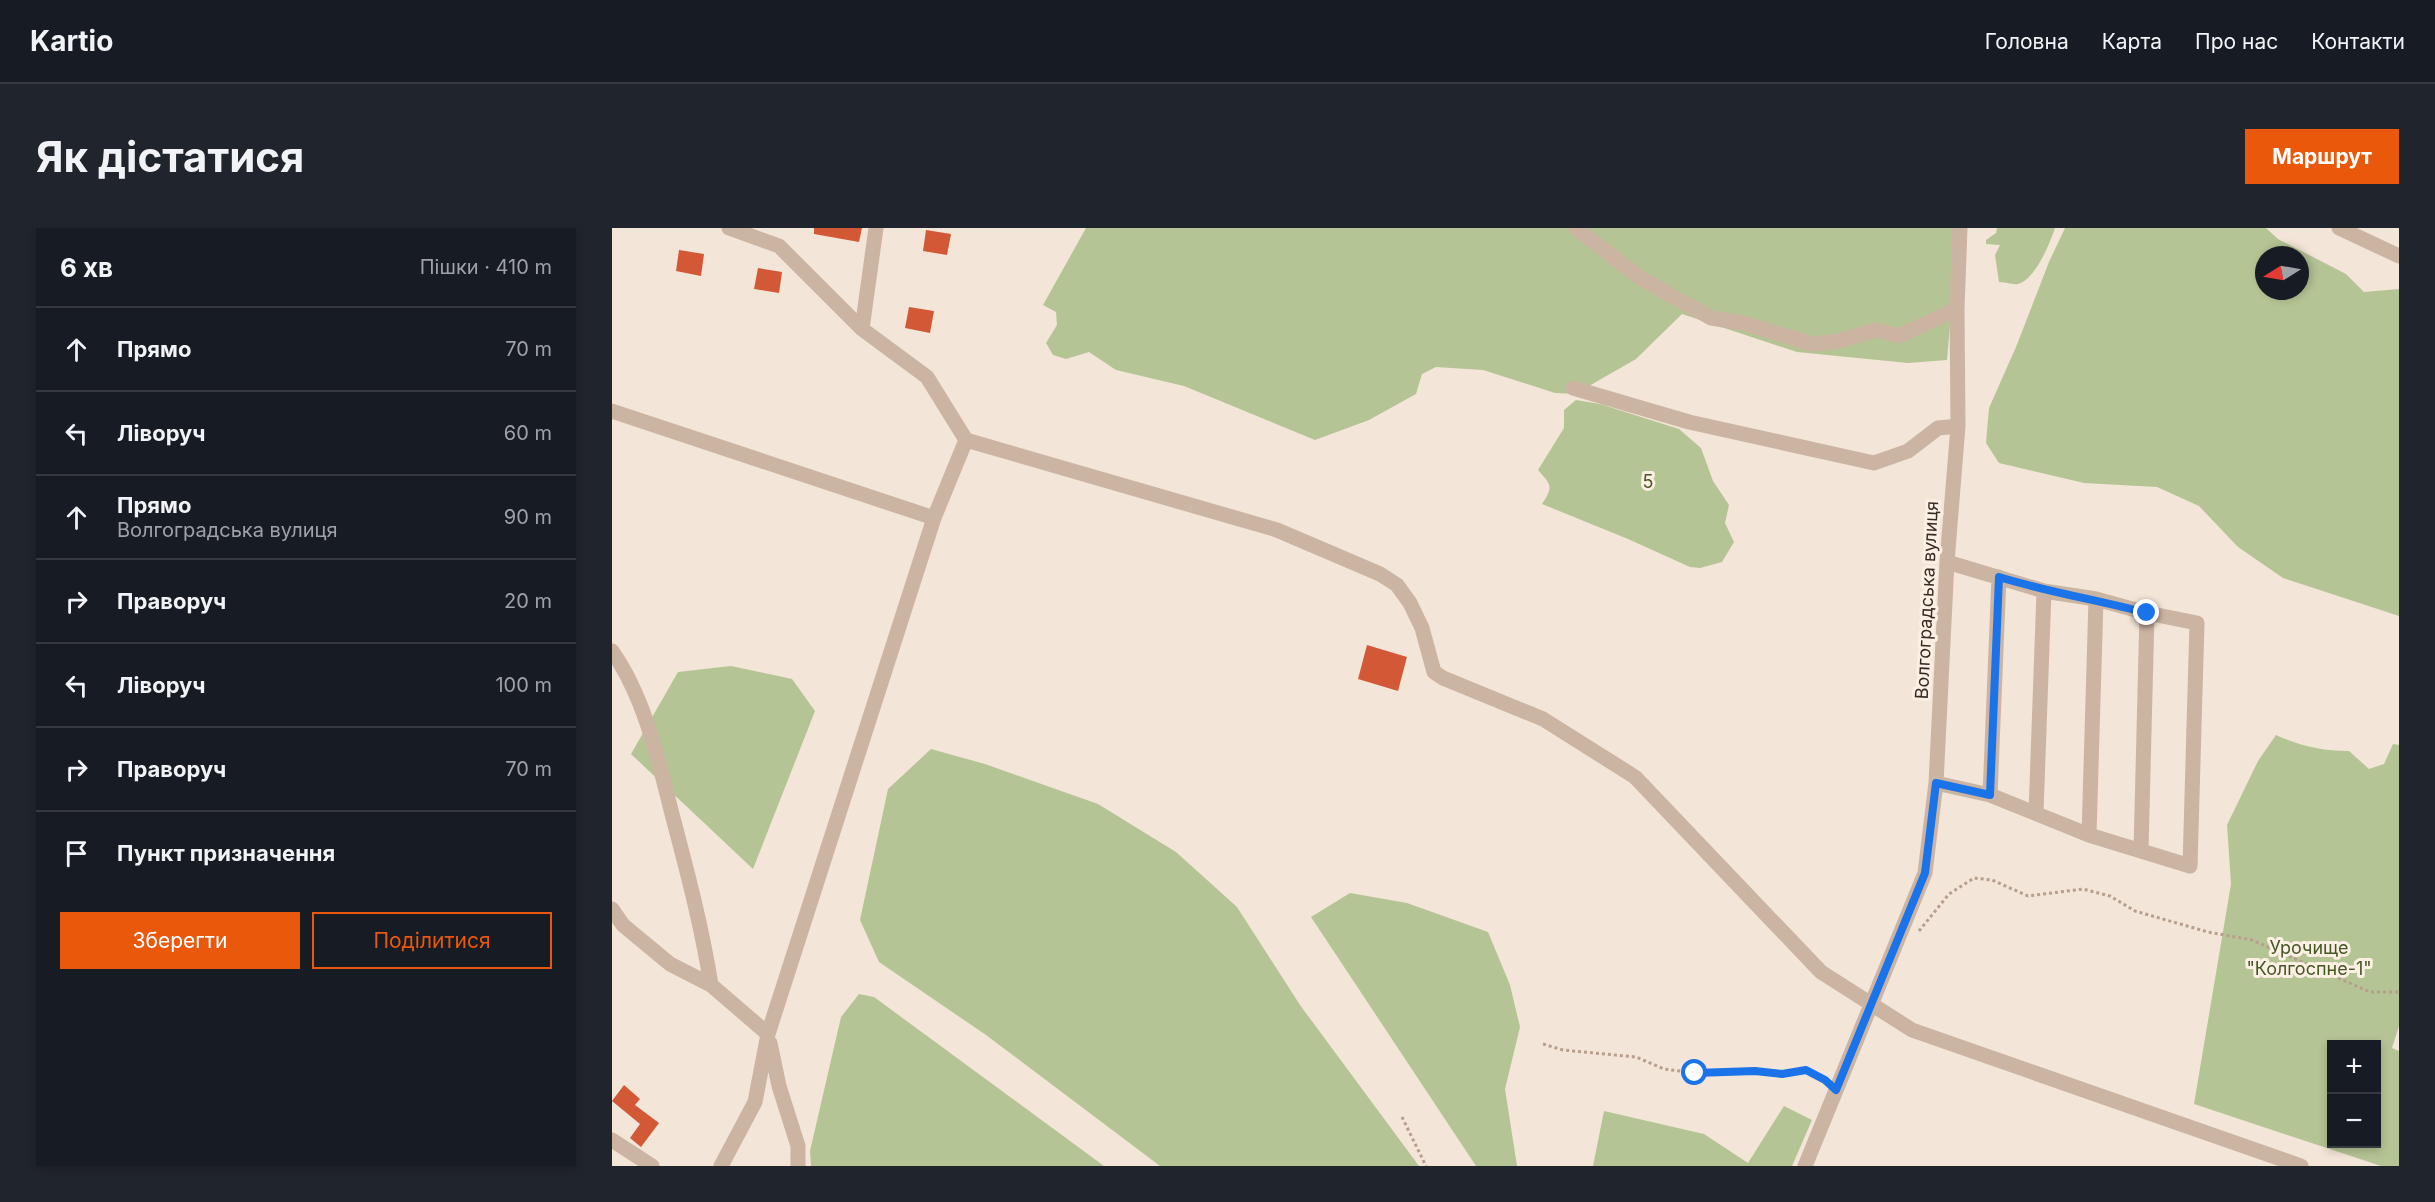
<!DOCTYPE html>
<html lang="uk">
<head>
<meta charset="utf-8">
<style>
	body { margin:0; font-family:Inter,sans-serif; background:#20242c; color:#f1f3f6 }
	.controls { position:absolute; right:18px; bottom:18px; display:grid; overflow:hidden; border-radius:0px; box-shadow:0 3px 9px #0003 }
	.controls button { width:54px; height:54px; display:grid; place-items:center; padding:0; border:0; border-bottom:2px solid #363941; background:#171b24; color:#f1f3f6; font:30px sans-serif }
	.compass { position:absolute; left:1643px; top:18px; width:54px; height:54px; border-radius:50%; background:#171b24; box-shadow:0 3px 9px #0003; rotate:259deg }
	.stop { position:absolute; width:18px; height:18px; margin:-14px; border:4px solid #1a73e8; border-radius:50%; background:#fff }
	.stop.end { background:#1a73e8; border-color:#fff; box-shadow:0 2px 6px #0008 }
	.list { margin:0; padding:0; list-style:none }
	h2 { display:flex; justify-content:space-between; align-items:center; height:78px; margin:0; padding:0 24px; font-size:26px }
	h2 small { font-size:20px; font-weight:400; color:#9ea1a6 }
	.list li { display:grid; grid-template-columns:39px 1fr auto; gap:18px; align-items:center; box-sizing:border-box; height:84px; padding:0 24px; border-top:2px solid #363941 }
	.list b { display:block; font-size:22px; white-space:nowrap }
	.list p { margin:0; font-size:20px; white-space:nowrap; color:#9ea1a6 }
	.list em { font-size:20px; font-style:normal; color:#9ea1a6 }
	.actions { display:flex; gap:12px; padding:18px 24px }
	.actions a { flex:1; padding:14px 0; border:2px solid #ea580c; border-radius:0px; text-align:center; font-size:21px; color:#ea580c }
	.actions .main { background:#ea580c; color:#fff }
	.icon { flex:none; width:33px; height:33px; fill:none; stroke:currentColor; stroke-width:2; stroke-linecap:round; stroke-linejoin:round }
	.map { position:relative; flex:none; width:1787px; height:938px; overflow:hidden; border-radius:0px }
	header { display:flex; align-items:center; gap:36px; box-sizing:border-box; height:84px; padding:0 30px; background:#171b24; border-bottom:2px solid #363941 }
	header strong { font-size:28px }
	nav { display:flex; gap:33px; margin-inline-start:auto; font-size:21px }
	.intro { display:flex; align-items:center; justify-content:space-between; box-sizing:border-box; height:144px; padding:0 36px }
	h1 { margin:0; font-size:42px }
	.button { padding:15px 27px; border-radius:0px; background:#ea580c; color:#fff; font-size:21px; font-weight:700 }
	main { display:flex; gap:36px; padding:0 36px }
	aside { flex:1; background:#171b24; border-radius:0px; box-shadow:0 3px 9px #0003 }
	.map>svg:first-child { display:block }
	.green { fill:#b5c495; fill-rule:evenodd }
	.building { fill:#d35836 }
	.lines { fill:none; stroke-linecap:round; stroke-linejoin:round }
	.path { stroke:#b89e8c; stroke-width:3; stroke-dasharray:3 3; stroke-linecap:butt }
	.minor { stroke:#ccb4a2; stroke-width:15 }
	.route { stroke:#1a73e8; stroke-width:8 }
	.labels { text-anchor:middle; stroke-width:6; stroke-linejoin:round; paint-order:stroke }
	.park-label { font-size:18px; fill:#465726; stroke:#fbf0e3 }
	.street-label { font-size:18px; fill:#362a25; stroke:#fbf0e3 }
</style>
</head>
<body>
<header>
<strong>Kartio</strong>
<nav><a>Головна</a><a>Карта</a><a>Про нас</a><a>Контакти</a></nav>
</header>
<div class="intro"><h1>Як дістатися</h1><a class="button">Маршрут</a></div>
<main>
<aside>
<h2>6 хв<small>Пішки · 410 m</small></h2>
<ul class="list">
<li><svg class="icon" aria-label="ahead" viewBox="0 0 24 24"><path d="M12 20V5M6 11l6-6 6 6"/></svg><div><b>Прямо</b></div><em>70 m</em></li>
<li><svg class="icon" aria-label="left" viewBox="0 0 24 24"><path d="M17 20v-9H6M10 6l-5 5 5 5"/></svg><div><b>Ліворуч</b></div><em>60 m</em></li>
<li><svg class="icon" aria-label="ahead" viewBox="0 0 24 24"><path d="M12 20V5M6 11l6-6 6 6"/></svg><div><b>Прямо</b><p>Волгоградська вулиця</p></div><em>90 m</em></li>
<li><svg class="icon" aria-label="right" viewBox="0 0 24 24"><path d="M7 20v-9h11M14 6l5 5-5 5"/></svg><div><b>Праворуч</b></div><em>20 m</em></li>
<li><svg class="icon" aria-label="left" viewBox="0 0 24 24"><path d="M17 20v-9H6M10 6l-5 5 5 5"/></svg><div><b>Ліворуч</b></div><em>100 m</em></li>
<li><svg class="icon" aria-label="right" viewBox="0 0 24 24"><path d="M7 20v-9h11M14 6l5 5-5 5"/></svg><div><b>Праворуч</b></div><em>70 m</em></li>
<li><svg class="icon" aria-label="arrive" viewBox="0 0 24 24"><path d="M6 21V4h12l-3 4 3 4H6"/></svg><div><b>Пункт призначення</b></div></li>
</ul>
<div class="actions"><a class="main">Зберегти</a><a>Поділитися</a></div>
</aside>
<div class="map">
<svg width="1787" height="938" viewBox="0 0 1787 938">
	<rect width="100%" height="100%" fill="#f3e5d7"/>
	<path class="green" d="M 474,0 L 1342,0 L 1340,73 L 1335,132 L 1296,135 L 1185,124 L 1070,86 L 1024,131 L 963,166 L 943,165 L 871,142 L 824,139 L 810,146 L 804,166 L 757,192 L 703,212 L 572,158 L 504,142 L 477,124 L 454,131 L 441,127 L 434,115 L 445,97 L 444,84 L 431,77 Z
		M 1385,0 L 1443,0 C 1438,15 1423,52 1406,56 C 1400,57 1393,54 1387,54 L 1383,27 L 1388,17 L 1374,16 L 1374,12 L 1384,5 Z
		M 1453,0 L 1654,0 L 1666,11 L 1734,46 L 1752,64 L 1787,61 L 1787,388 L 1671,350 L 1626,319 L 1587,278 L 1545,259 L 1472,255 L 1387,235 L 1374,215 L 1377,180 L 1404,119 L 1437,34 ZM 1652,27 L 1688,27 L 1688,63 L 1652,63 Z
		M 964,172 L 988,176 L 1067,201 L 1089,220 L 1101,253 L 1117,277 L 1113,295 L 1122,314 L 1110,334 L 1088,340 L 1078,339 L 1016,311 L 930,276 C 942,258 939,257 926,242 L 952,200 L 952,182 Z
		M 119,438 L 180,451 L 203,483 L 141,641 L 19,526 L 66,444 Z
		M 1664,507 C 1688,518 1710,523 1737,523 L 1757,541 L 1772,536 L 1781,516 L 1787,517 L 1787,798 L 1780,820 L 1787,823 L 1787,938 L 1769,938 L 1582,876 L 1619,656 L 1615,597 L 1646,533 ZM 1720,816 L 1764,816 L 1764,916 L 1720,916 Z
		M 319,521 L 373,536 L 486,576 L 564,624 L 625,679 L 688,777 L 807,938 L 548,938 L 374,807 L 267,734 L 248,692 L 276,561 Z
		M 738,665 L 795,675 L 876,704 L 898,757 L 908,799 L 893,861 L 905,938 L 864,938 L 699,689 Z
		M 247,766 L 262,769 L 492,938 L 199,938 L 198,923 L 229,789 Z
		M 1172,878 L 1200,892 L 1180,938 L 981,938 L 992,883 L 1092,906 L 1136,935 Z"/>
	<path class="building" d="M 202,0 L 250,0 L 247,14 L 202,6 Z
		M 314,2 L 339,6 L 335,27 L 311,23 Z
		M 67,22 L 92,26 L 89,48 L 64,43 Z
		M 146,40 L 170,44 L 167,65 L 142,61 Z
		M 297,79 L 322,83 L 318,105 L 293,100 Z
		M 755,417 L 795,429 L 786,463 L 746,451 Z
		M 12,857 L 28,871 L 23,877 L 47,895 L 29,919 L 18,910 L 28,896 L 0,873 Z"/>
	<g class="lines">
		<path class="path" d="M 1307,703 L 1337,666 L 1362,650 L 1380,652 L 1416,668 L 1471,661 L 1498,668 L 1523,683 L 1596,704 L 1640,712 L 1758,764 L 1787,764
			M 931,816 L 951,822 L 1024,829 L 1052,841 L 1083,845 L 1143,843 L 1170,846 L 1194,842 L 1214,853
			M 790,889 L 814,938"/>
		<path class="minor" d="M 964,0 L 1027,49 L 1099,90 L 1131,95 L 1200,116 L 1223,114 L 1264,102 L 1287,108 L 1345,81
			M 1727,0 L 1787,28
			M 250,101 L 264,0
			M 961,160 L 1077,194 L 1262,235 L 1296,223 L 1326,200 L 1346,198
			M 0,183 L 322,290
			M 354,212 L 665,302 L 768,346 L 785,357 L 798,375 L 810,400 L 822,444 L 831,450 L 931,491 L 1023,549 L 1209,744 L 1300,802 L 1689,938
			M 0,423 C 33,470 46,531 60,586 C 75,643 90,699 99,757
			M 1324,555 L 1378,567 L 1477,607 L 1578,638 L 1585,395 L 1535,385 L 1484,371 L 1432,363 L 1335,334
			M 1378,567 L 1387,349
			M 1424,585 L 1432,363
			M 1477,607 L 1484,371
			M 1529,623 L 1535,385
			M 0,681 L 11,697 L 58,736 L 99,757 L 156,806
			M 158,815 L 167,858 L 186,918 L 186,938
			M 0,912 L 40,938
			M 109,938 L 143,874 L 156,806 L 322,290 L 354,212 L 315,149 L 250,101 L 167,18 L 117,0
			M 1193,938 L 1313,645 L 1324,555 L 1335,334 L 1346,198 L 1345,81 L 1348,0"/>
	</g>
	<g class="lines">
		<path class="route" d="M 1083,845 L 1143,843 L 1170,846 L 1194,842 L 1213,852 L 1224,862 L 1313,645 L 1324,555 L 1378,567 L 1387,349 C 1436,364 1486,372 1535,385"/>
	</g>
	<g class="labels">
		<g class="park-label">
			<text x="1036" y="260">5</text>
			<text x="1697" y="726">Урочище<tspan x="1697" dy="21">"Колгоспне-1"</tspan></text>
		</g>
		<g class="street-label">
			<text transform="translate(1315 372) rotate(-87)" y="6">Волгоградська вулиця</text>
		</g>
	</g>
</svg>
<div class="controls">
<button>+</button>
<button>−</button>
</div>
<svg class="compass" viewBox="-18 -18 36 36"><path d="M0-13l5 13h-10z" fill="#e53935"/><path d="M0 13l5-13h-10z" fill="#9ea1a6"/></svg>
<div class="stop" style="left:1083px;top:845px"></div>
<div class="stop end" style="left:1535px;top:385px"></div>
</div>
</main>
</body>
</html>
